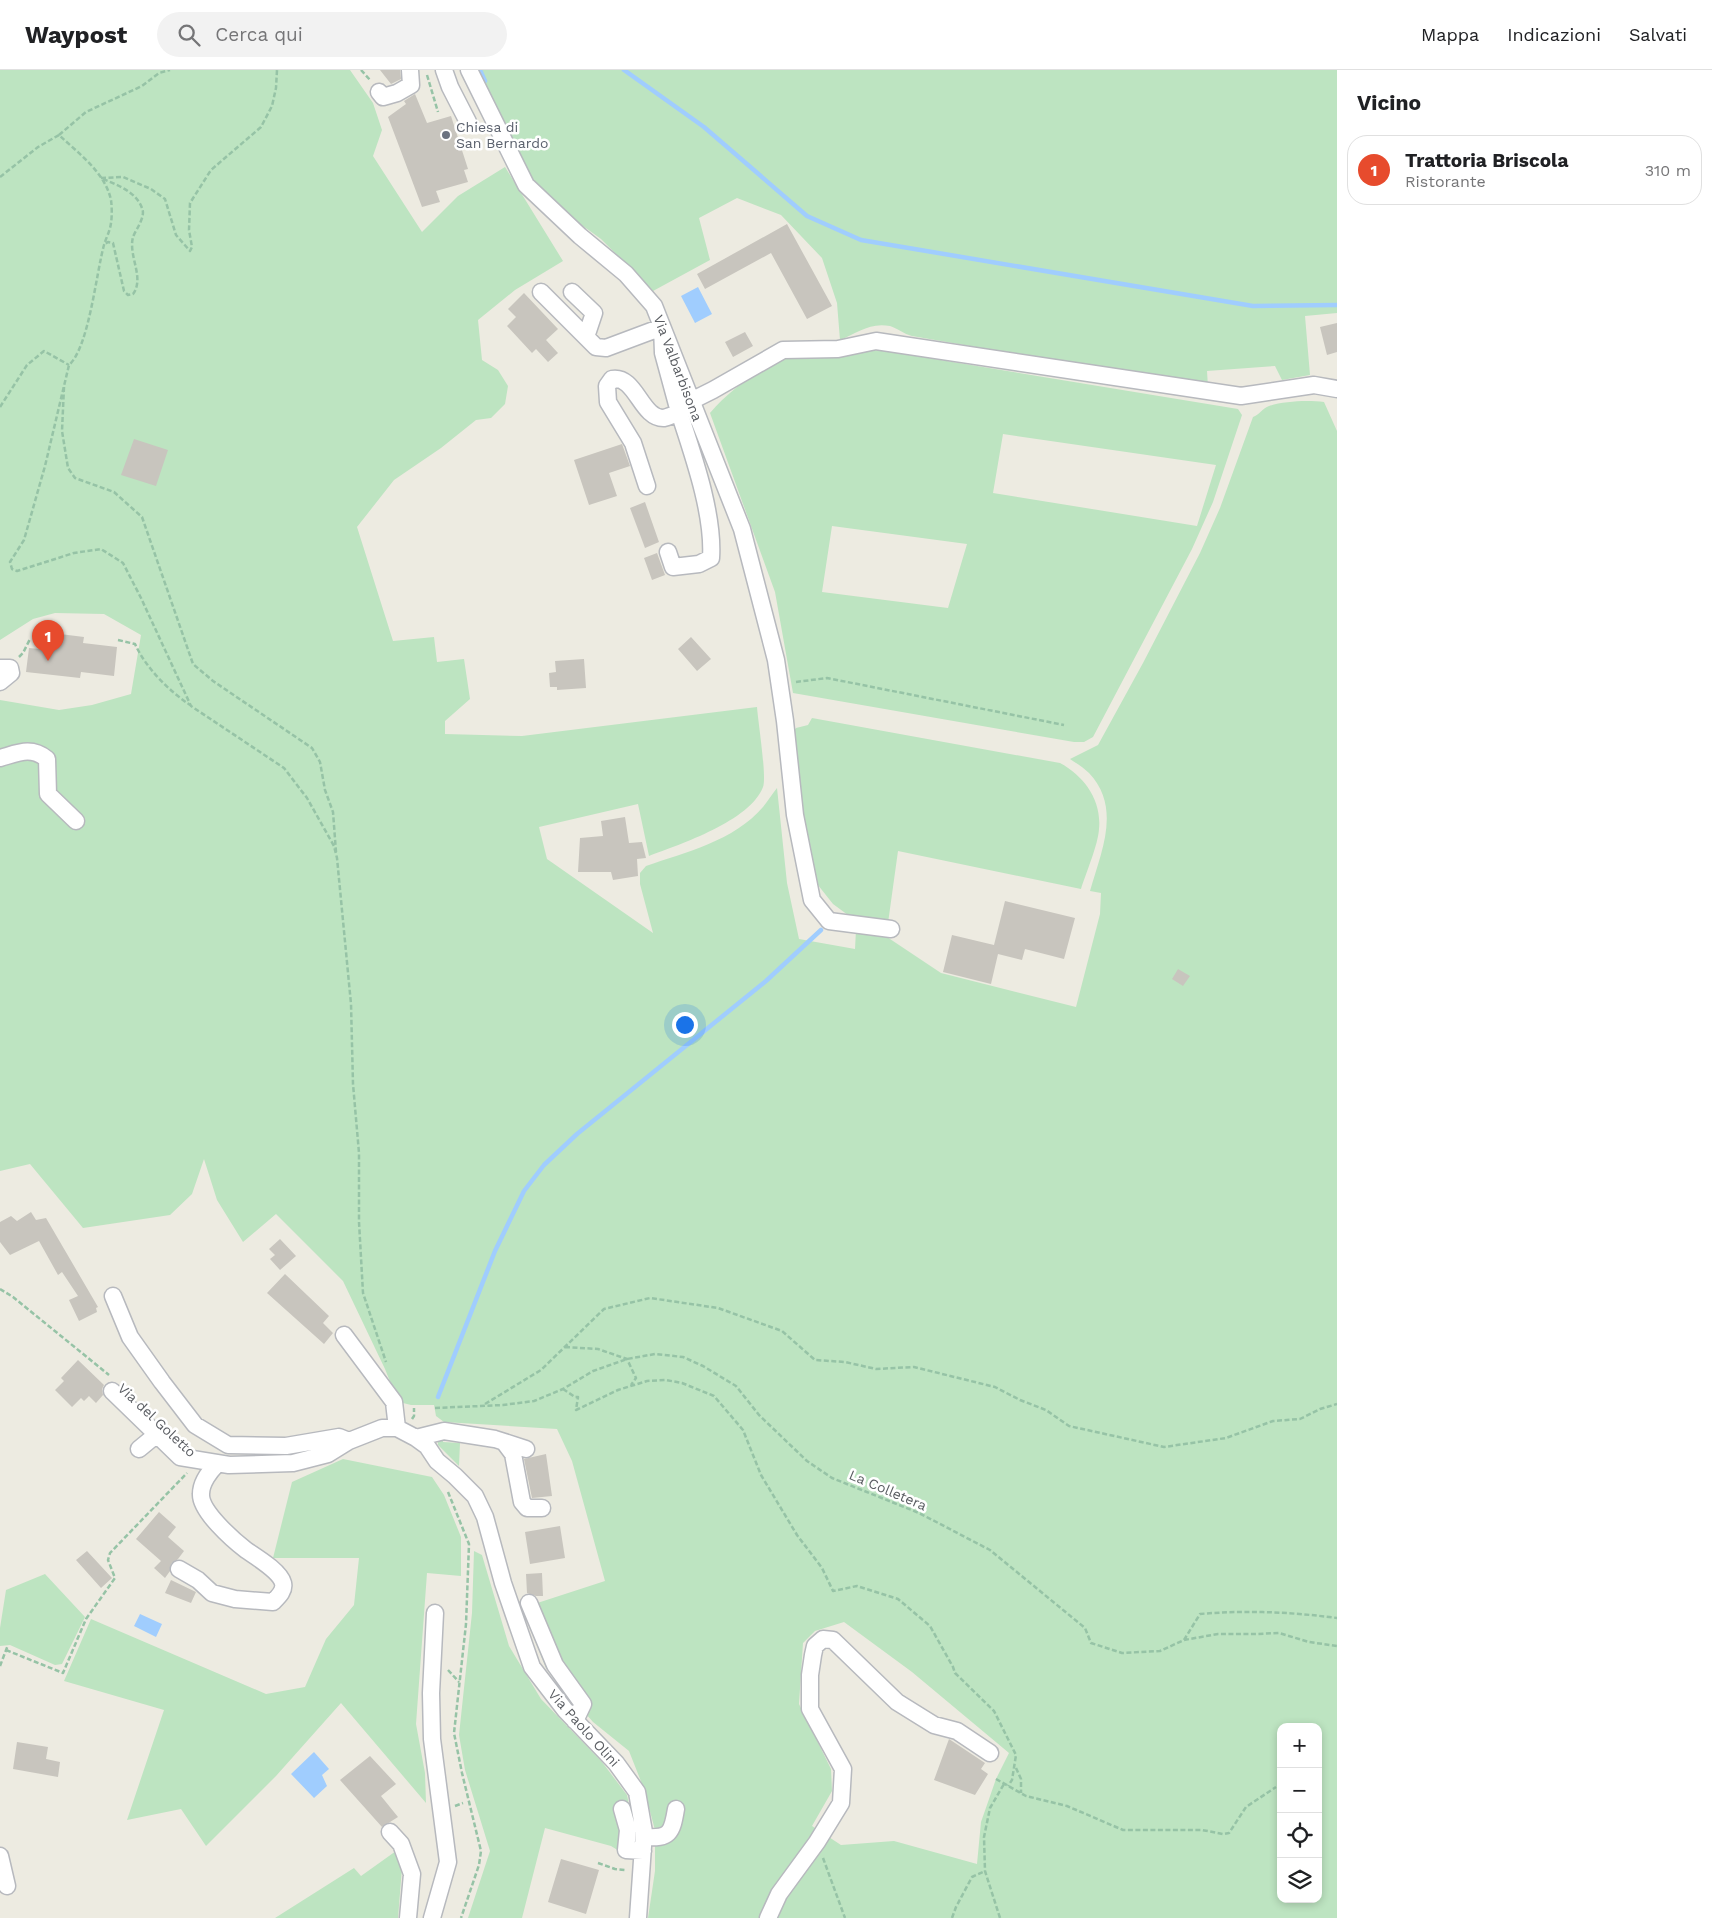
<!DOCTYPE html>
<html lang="it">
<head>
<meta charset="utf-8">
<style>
	body { margin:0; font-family:"Work Sans",sans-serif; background:#f2f2f2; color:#202124 }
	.controls { position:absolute; right:15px; bottom:15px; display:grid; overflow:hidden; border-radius:10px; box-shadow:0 2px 8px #0003 }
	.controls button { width:45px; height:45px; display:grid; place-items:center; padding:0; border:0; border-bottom:1px solid #e0e0e0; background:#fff; color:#202124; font:25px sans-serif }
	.you { position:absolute; left:684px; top:954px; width:18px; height:18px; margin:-12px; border:4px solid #fff; border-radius:50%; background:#1a73e8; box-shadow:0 0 0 8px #1a73e833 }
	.badge { display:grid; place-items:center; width:32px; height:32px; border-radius:50%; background:#e74b2d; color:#fff; font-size:16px; font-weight:700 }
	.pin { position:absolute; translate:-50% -41px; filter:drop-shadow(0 1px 2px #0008) }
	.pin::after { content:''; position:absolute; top:26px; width:18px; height:15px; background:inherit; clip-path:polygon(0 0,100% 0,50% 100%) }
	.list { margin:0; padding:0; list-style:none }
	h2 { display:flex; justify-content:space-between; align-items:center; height:65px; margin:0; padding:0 20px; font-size:21px }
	h2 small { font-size:16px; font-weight:400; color:#757577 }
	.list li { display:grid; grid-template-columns:32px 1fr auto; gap:15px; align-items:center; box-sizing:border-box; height:70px; margin:0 10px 10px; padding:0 10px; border:1px solid #e0e0e0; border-radius:20px }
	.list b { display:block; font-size:19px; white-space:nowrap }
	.list p { margin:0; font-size:16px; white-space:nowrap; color:#757577 }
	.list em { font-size:16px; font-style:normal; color:#757577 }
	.icon { flex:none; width:28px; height:28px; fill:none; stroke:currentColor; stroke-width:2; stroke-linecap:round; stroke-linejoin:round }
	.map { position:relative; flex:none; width:1337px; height:1848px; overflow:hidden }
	header { display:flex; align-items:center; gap:30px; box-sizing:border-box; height:70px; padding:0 25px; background:#fff; border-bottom:1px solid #e0e0e0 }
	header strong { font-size:24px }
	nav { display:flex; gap:28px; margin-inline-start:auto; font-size:18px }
	.search { width:350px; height:45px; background:#f2f2f2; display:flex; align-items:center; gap:12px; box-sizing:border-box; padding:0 18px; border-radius:28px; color:#757577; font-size:19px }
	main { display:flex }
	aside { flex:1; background:#fff }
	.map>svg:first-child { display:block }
	.green { fill:#bde4c1; fill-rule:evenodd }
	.water { fill:#a0cdfe }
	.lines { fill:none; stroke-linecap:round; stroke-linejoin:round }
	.stream { stroke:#a0cdfe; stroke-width:4.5 }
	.building { fill:#c8c5be }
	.minor-casing { stroke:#b7b9be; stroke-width:19 }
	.path { stroke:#96c3a6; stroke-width:2.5; stroke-dasharray:5 2.5; stroke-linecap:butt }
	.minor { stroke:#fff; stroke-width:16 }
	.worship-dot { fill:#6b7280; stroke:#fff; stroke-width:2 }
	.labels { text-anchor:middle; stroke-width:5; stroke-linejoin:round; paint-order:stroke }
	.worship-label { font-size:14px; fill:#5b616d; stroke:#fff; text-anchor:start }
	.street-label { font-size:14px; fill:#5a5d62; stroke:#fff }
</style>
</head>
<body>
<header>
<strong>Waypost</strong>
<div class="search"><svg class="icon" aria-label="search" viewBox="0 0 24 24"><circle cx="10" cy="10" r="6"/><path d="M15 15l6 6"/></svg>Cerca qui</div>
<nav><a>Mappa</a><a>Indicazioni</a><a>Salvati</a></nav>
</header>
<main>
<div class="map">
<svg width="1337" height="1848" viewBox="0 0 1337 1848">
	<rect width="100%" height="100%" fill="#edebe1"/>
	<path class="green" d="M 0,0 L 350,0 L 373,33 L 382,60 L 373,86 L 422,162 L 458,126 L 505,97 L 563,191 L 515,220 L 478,250 L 482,290 L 498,300 L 508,316 L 505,334 L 491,348 L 476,350 L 441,378 L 394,410 L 357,457 L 393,571 L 434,567 L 437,592 L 464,589 L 470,629 L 445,651 L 445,664 L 522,666 L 757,637 C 758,651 767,707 763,717 C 750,751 681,774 649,786 L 638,734 L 539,757 L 547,789 L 653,863 L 640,814 L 640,803 L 646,796 C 686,782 734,771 763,737 C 768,731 772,724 777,718 L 787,813 L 799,869 L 855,879 L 856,860 L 878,861 L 941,903 L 1076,937 L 1100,844 L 1101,823 L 1090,821 C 1101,782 1122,738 1089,703 C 1084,698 1076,693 1070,689 L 1098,675 L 1143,593 L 1200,483 L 1220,438 L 1253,347 C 1259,345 1263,338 1269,336 C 1284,331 1308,330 1324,332 L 1337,361 L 1337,1848 L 648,1848 L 655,1801 L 655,1760 L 644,1719 L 629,1681 L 593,1652 L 546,1598 L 522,1538 L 605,1511 L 572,1391 L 557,1359 L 444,1352 L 436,1346 L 434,1335 L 411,1335 L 403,1333 L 397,1329 L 385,1299 L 343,1211 L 276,1144 L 243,1172 L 217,1130 L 204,1089 L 192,1124 L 170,1145 L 83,1158 L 30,1094 L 0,1101 L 0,630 L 59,640 L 92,635 L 131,624 L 141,565 L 104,544 L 55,543 L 33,549 L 0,570 ZM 844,1552 L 912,1602 L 1009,1683 L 996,1709 L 981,1752 L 977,1794 L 894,1771 L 841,1775 L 812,1756 L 832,1721 L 831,1699 L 799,1634 L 803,1573 L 815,1561 ZM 1281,1657 L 1318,1657 L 1318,1829 L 1281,1829 Z
		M 477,0 L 1337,0 L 1337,243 L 1305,246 L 1310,305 L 1282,310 L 1275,296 L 1207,301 L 1208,317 L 912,266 C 904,264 897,258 890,256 C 870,252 857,263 840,270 L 837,233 L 822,188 L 781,145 L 737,128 L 699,148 L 710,190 L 653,221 L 601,169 L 547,130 L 533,112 Z
		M 870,280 L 886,281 L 1238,339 L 1242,345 L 1213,432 L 1192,479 L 1093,667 L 1084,672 L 1074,672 L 793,623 L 775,522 L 710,343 C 730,320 756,300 785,289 C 809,280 844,282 870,280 ZM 1003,364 L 1216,395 L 1197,456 L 993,423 ZM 832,456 L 967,474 L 948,538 L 822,522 Z
		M 812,648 L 1060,693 C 1084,706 1102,730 1099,759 C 1098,775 1086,803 1081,819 L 898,781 L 888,853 L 852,848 L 833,834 L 814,810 L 799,733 L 792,664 L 796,658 L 808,655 Z
		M 444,1361 L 443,1372 L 460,1373 L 459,1396 L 438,1375 L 438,1371 Z
		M 343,1389 L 432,1407 L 444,1425 L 461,1467 L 461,1506 L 427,1503 L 416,1654 L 425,1703 L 426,1733 L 341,1633 L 276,1706 L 206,1776 L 181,1739 L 127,1750 L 164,1640 L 64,1611 L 91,1549 L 266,1624 L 305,1617 L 326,1569 L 354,1535 L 359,1488 L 273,1488 L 292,1412 Z
		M 474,1481 L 482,1485 L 509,1576 L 541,1629 L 602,1692 L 627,1725 L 634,1759 L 632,1789 L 611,1776 L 545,1758 L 522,1848 L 468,1848 L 490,1781 L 465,1700 L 459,1665 L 472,1543 Z
		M 45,1504 L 85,1547 L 62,1594 L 55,1595 L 10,1575 L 0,1576 L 0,1558 L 6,1520 Z
		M 396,1781 L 402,1798 L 398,1848 L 275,1848 L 354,1798 L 361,1806 Z"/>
	<path class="water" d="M 698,217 L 712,244 L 695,253 L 681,226 Z
		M 140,1544 L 162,1554 L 156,1567 L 134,1556 Z
		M 314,1682 L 329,1699 L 322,1705 L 327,1716 L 314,1728 L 291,1704 Z"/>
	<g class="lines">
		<path class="stream" d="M 480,0 L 485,11
			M 624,0 L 704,57 L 807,146 L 861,170 L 1253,236 L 1337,235
			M 438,1327 L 495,1181 L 524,1121 L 544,1095 L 577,1064 L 766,911 L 821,860"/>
	</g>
	<path class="building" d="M 380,0 L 400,0 L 401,9 L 391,14 Z
		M 415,24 L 427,53 L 451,46 L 468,99 L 464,100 L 468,112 L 436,121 L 440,132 L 422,137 L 388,47 L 406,34 L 404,31 Z
		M 787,154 L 832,236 L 807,249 L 771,183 L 705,219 L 697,204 Z
		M 524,223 L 558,259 L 546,270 L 558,283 L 548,292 L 536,279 L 532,283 L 507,256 L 516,247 L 508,239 Z
		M 1337,253 L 1337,282 L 1327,285 L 1320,257 Z
		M 745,262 L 753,276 L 733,287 L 725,272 Z
		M 134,369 L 168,380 L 156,416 L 121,405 Z
		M 622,374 L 630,396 L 609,403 L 617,426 L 589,435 L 574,390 Z
		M 645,432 L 659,472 L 645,478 L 630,438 Z
		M 657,483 L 665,505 L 652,510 L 644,488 Z
		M 52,563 L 84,567 L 83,573 L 117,577 L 114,606 L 81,602 L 80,608 L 26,602 L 29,578 L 50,580 Z
		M 691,567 L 711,589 L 697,601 L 678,579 Z
		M 584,589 L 586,618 L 557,620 L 557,617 L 550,617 L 549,603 L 556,602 L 555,591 Z
		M 625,747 L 629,773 L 642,772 L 646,788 L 637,789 L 638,806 L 613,810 L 611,802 L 578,802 L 580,768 L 603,766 L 601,751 Z
		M 1005,831 L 1075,848 L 1064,889 L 1025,879 L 1022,890 L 998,884 L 991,914 L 943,902 L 952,865 L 994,875 Z
		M 1178,899 L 1190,906 L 1183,916 L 1172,909 Z
		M 31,1142 L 36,1150 L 46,1148 L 98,1237 L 96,1238 L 97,1242 L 79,1251 L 69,1230 L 78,1226 L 62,1202 L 58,1205 L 39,1171 L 10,1185 L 0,1172 L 0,1152 L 11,1146 L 17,1151 Z
		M 280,1169 L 296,1186 L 280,1200 L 270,1189 L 275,1185 L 269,1179 Z
		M 285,1204 L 329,1246 L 323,1253 L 333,1263 L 324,1274 L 267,1223 Z
		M 78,1290 L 104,1315 L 102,1319 L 103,1325 L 96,1333 L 89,1326 L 84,1331 L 81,1328 L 72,1337 L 55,1320 L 64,1311 L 61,1308 Z
		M 546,1384 L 552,1426 L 532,1428 L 524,1389 Z
		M 159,1442 L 176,1457 L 168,1467 L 184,1481 L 178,1489 L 171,1494 L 170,1501 L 165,1508 L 154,1498 L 161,1491 L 136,1469 Z
		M 560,1456 L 565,1488 L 530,1494 L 525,1462 Z
		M 87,1481 L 112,1508 L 101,1518 L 76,1490 Z
		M 542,1503 L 543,1526 L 536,1526 L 527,1523 L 526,1504 Z
		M 171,1510 L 196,1522 L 191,1533 L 165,1523 Z
		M 949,1669 L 985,1693 L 981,1699 L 988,1704 L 975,1725 L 934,1710 Z
		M 17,1672 L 48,1677 L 46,1689 L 60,1692 L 58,1707 L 13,1699 Z
		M 370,1686 L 396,1714 L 381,1726 L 398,1747 L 382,1757 L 340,1710 Z
		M 561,1789 L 599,1800 L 586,1844 L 548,1832 Z"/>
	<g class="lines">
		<defs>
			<path id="minor" d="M 444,0 L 450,17 L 468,52
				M 469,0 L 526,115 L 580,166 L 626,204 L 654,236 L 742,459 L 776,590 L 785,651 L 795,745 L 812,830 L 829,851 L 891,859
				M 379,22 L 383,27 L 397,23 L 411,15 L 410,0
				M 541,222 L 596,277 L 606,278 L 662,257 L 663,283 L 679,342 C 675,344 668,347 664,348 C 641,349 636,305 612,309 L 607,316 L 608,332 L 633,373 L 647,416
				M 572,222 L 594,243 L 586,267
				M 691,331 L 713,320 L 783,280 L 838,279 L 876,271 L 1241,326 L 1314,315 L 1337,319
				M 668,482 L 673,497 L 699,494 L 711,488 C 714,444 693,385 679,342
				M 0,598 L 10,598 L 11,603 L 0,612
				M 0,688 C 18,683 31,676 47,689 L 48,724 L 76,751
				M 113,1226 L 130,1267 L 162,1312 L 195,1355 L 228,1375 L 286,1376 L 339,1367 L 349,1371
				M 344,1265 L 394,1332 L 397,1358
				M 112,1321 L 180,1387 L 229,1395 L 293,1393 L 328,1384 L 349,1371 L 382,1358 L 397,1358 L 416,1368 L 427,1376 L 437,1391 L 455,1406 L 475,1426 L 485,1447 L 503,1513 L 532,1597 L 565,1640 L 616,1693 L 637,1722 L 644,1762 L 638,1848
				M 416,1368 L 444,1361 L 495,1369 L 526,1379
				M 504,1372 L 513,1384 L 522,1432 L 527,1438 L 542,1438
				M 139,1379 L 156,1365
				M 179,1499 L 198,1510 L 212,1523 L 235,1529 L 273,1532 C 278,1527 285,1521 283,1513 C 280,1501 256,1487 246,1480 C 233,1470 200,1441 201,1424 C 201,1413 210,1401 217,1394
				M 529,1533 L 555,1595 L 583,1634 L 575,1651
				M 622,1739 L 628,1760 L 626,1780 L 643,1781
				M 390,1762 L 401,1774 L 412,1804 L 408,1848
				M 644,1767 C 670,1769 672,1763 676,1739
				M 0,1786 L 7,1816
				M 432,1848 L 448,1792 L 432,1669 L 431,1623 L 435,1543
				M 768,1848 L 779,1824 L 817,1772 L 841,1733 L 843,1699 L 810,1639 L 810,1605 L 813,1585 L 815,1576 L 823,1569 L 833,1570 L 897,1632 L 934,1655 L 957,1661 L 990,1683"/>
		</defs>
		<use href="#minor" class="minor-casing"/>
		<path class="path" d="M 361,0 L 371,11
			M 427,5 L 438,42
			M 59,65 L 86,42 L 142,16 L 159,3 L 170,0
			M 0,107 L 38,77 L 59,65 C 78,83 105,102 111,130 C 112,137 112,147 111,153 C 110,161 106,168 104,175 C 96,204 89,277 69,295 L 45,396 L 24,470 L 10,492 L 12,499 L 17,501 L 74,483 L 101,479 L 123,493 L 141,528 L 191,636 L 284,698 L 307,728 L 334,776 L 337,788 L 351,934 L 353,1014 L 359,1083 L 359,1152 L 363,1223 L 386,1292
			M 101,108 L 123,107 L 151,119 L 165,129 L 176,165 L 190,181 L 192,177 L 189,160 L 190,133 L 211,100 L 261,57 L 272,36 L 276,18 L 277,0
			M 103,109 C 118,115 136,122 142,138 C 146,147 136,159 133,167 C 128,186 145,208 133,224 L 128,225 L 124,221 L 113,173 L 108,172 L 105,174
			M 64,317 L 62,361 L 68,398 L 75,408 L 114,422 L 142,447 L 193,594 L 213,611 L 312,678 L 320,692 L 325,720 L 333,742 L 336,782
			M 0,337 L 27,295 L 44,281 L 69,295
			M 118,570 L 135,574 C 146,598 168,620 190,635
			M 19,587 L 23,583 L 30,569
			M 796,612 L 827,608 L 1064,655
			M 0,1219 L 13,1227 L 109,1305
			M 565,1277 L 598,1279 L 627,1289 L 636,1308 L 631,1315
			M 563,1319 L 575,1327 L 578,1327 L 576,1340 L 618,1320 L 647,1311 L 666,1310 L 682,1313 L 714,1326 L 743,1360 L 761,1405 L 797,1465 L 822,1498 L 833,1521 L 857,1516 L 898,1529 L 930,1556 L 953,1597 L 955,1603 L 994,1641 L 1016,1685 L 1012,1710 L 1008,1716
			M 485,1334 L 541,1300 L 604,1239 L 650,1228 L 718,1238 L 782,1261 L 815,1290 L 845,1292 L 876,1299 L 914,1297 L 995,1317 L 1020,1330 L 1046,1340 L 1069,1356 L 1164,1377 L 1226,1368 L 1273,1351 L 1300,1349 L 1320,1339 L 1337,1334
			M 435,1338 L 503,1335 L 534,1331 L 563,1319 L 593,1301 L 627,1289 L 655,1284 L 683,1287 L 703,1296 L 736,1316 L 759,1345 L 807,1391 L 832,1408 L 919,1443 L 990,1480 L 1085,1558 L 1091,1573 L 1122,1583 L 1160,1581 L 1184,1570 L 1218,1564 L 1256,1564 L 1279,1563 L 1309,1572 L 1337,1576
			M 412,1349 L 414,1346 L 414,1338
			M 448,1422 L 469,1474 L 466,1554 L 454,1663 L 462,1703 L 481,1781 L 479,1795 L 461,1848
			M 1184,1570 L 1200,1544 C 1246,1540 1291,1542 1337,1548
			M 6,1580 L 63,1603 L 86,1549 L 115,1508 L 108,1490 L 110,1483 L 187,1403
			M 0,1596 L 8,1575
			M 448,1600 L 459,1612
			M 1016,1698 L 1021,1709 L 1021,1723
			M 996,1709 L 1026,1726 L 1067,1736 L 1123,1760 L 1202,1760 L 1223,1764 L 1229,1763 L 1246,1737 L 1276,1717
			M 455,1736 L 463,1733
			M 823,1788 L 845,1848
			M 598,1793 L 615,1799 L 625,1800
			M 952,1848 L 956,1837 L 972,1807 L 985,1801
			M 1000,1848 L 985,1801 L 984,1767 L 990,1738 L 1004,1714"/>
		<use href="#minor" class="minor"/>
	</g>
	<circle class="worship-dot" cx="446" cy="65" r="5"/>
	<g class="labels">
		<g class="worship-label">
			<text x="456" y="62">Chiesa di<tspan x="456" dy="16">San Bernardo</tspan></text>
		</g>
		<g class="street-label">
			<text transform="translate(678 298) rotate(69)" y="5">Via Valbarbisona</text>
			<text transform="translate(157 1350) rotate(43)" y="5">Via del Goletto</text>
			<text transform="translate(888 1420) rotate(23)" y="5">La Colletera</text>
			<text transform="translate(584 1658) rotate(48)" y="5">Via Paolo Olini</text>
		</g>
	</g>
</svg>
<div class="controls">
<button>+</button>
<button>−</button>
<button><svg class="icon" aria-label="locate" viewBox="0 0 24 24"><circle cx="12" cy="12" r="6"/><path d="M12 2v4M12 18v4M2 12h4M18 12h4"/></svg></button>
<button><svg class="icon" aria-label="layers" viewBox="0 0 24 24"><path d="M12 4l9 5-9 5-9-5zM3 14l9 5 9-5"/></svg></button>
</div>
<div class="you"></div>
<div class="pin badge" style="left:48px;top:591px">1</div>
</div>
<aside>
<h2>Vicino<small></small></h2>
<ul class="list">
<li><span class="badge">1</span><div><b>Trattoria Briscola</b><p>Ristorante</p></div><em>310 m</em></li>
</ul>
</aside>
</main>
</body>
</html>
